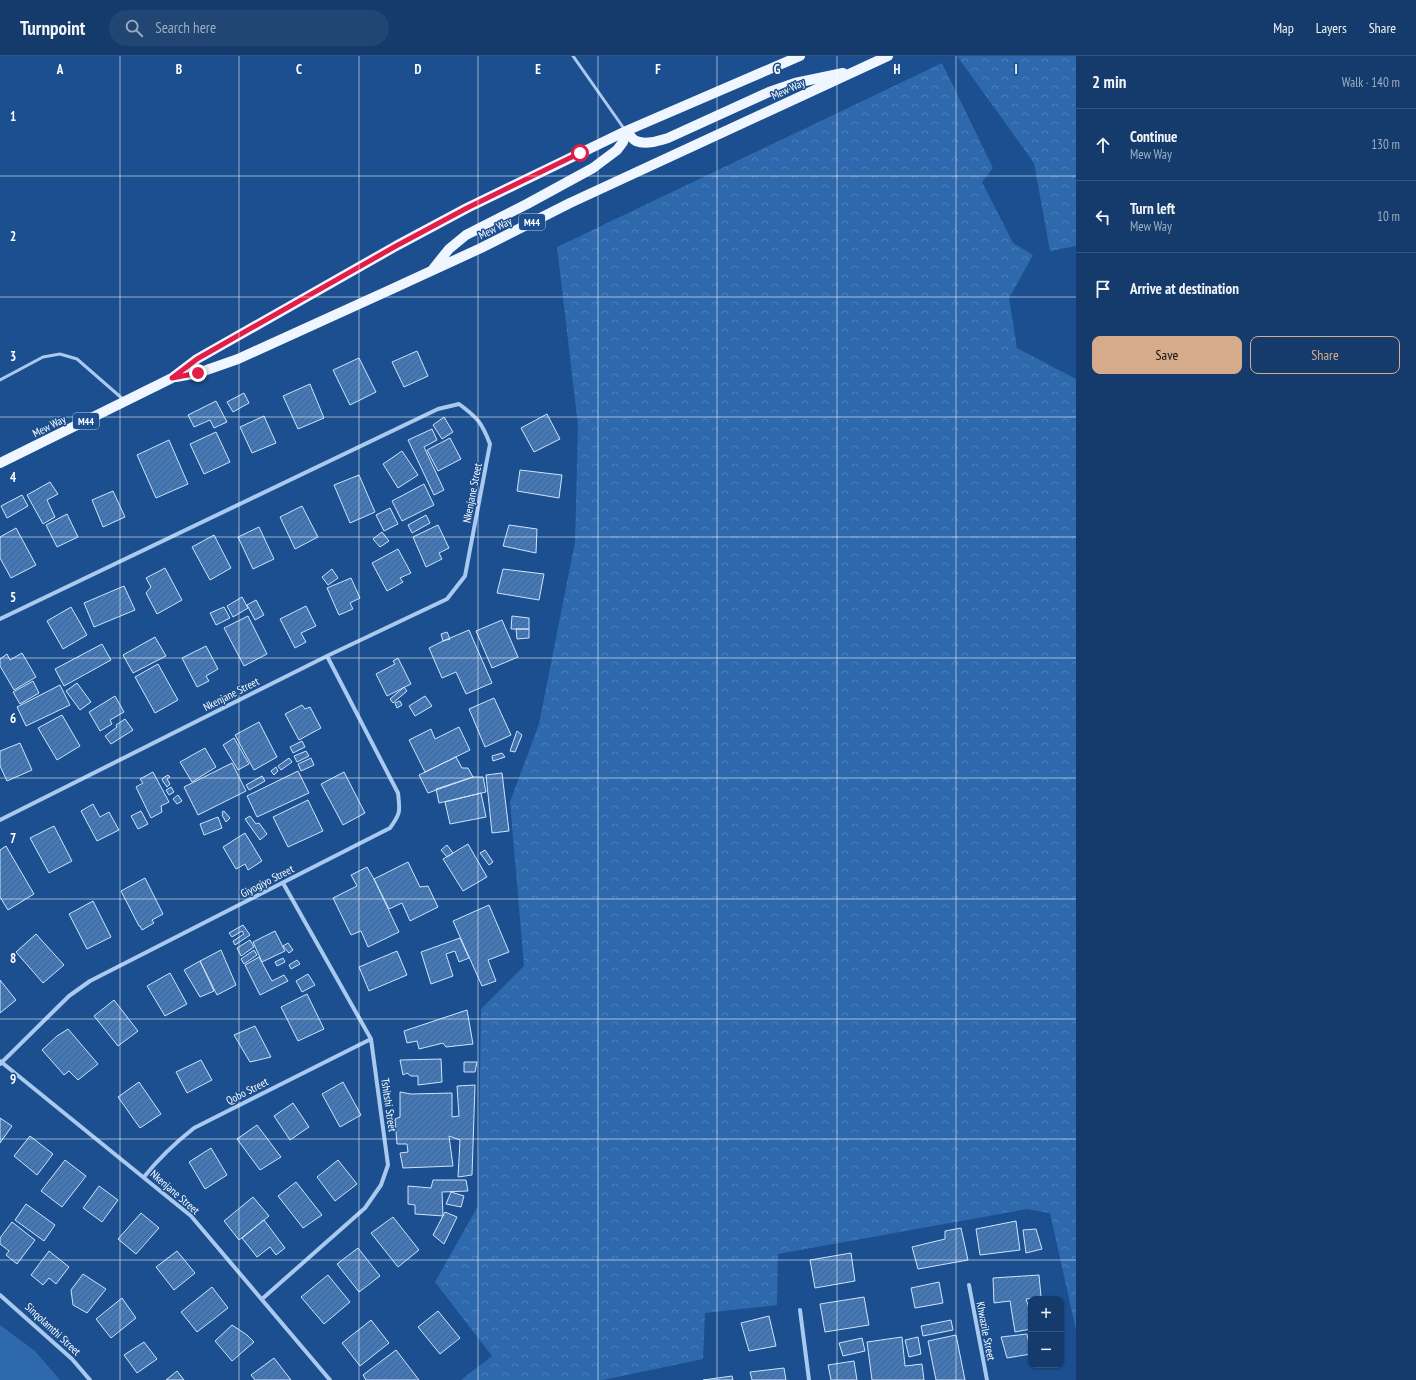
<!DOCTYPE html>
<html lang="en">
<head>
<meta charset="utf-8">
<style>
	body { margin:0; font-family:"PT Sans Narrow",sans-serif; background:#214673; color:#f1f3f6 }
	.controls { position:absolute; right:12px; bottom:12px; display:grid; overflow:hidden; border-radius:8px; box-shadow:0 1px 3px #0004 }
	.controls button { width:36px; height:36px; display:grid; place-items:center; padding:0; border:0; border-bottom:1px solid #33557e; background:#143b6b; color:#f1f3f6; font:20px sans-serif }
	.stop { position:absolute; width:12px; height:12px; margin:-9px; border:3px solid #e11d48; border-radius:50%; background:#fff }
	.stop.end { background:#e11d48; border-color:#fff; box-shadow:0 1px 4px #0008 }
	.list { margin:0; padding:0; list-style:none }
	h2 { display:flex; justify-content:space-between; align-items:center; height:52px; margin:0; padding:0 16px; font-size:17px }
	h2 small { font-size:13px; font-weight:400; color:#9dadc1 }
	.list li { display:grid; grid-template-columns:26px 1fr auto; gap:12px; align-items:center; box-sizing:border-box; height:72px; padding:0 16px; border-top:1px solid #33557e }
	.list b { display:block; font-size:15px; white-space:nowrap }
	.list p { margin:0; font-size:13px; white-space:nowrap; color:#9dadc1 }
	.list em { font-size:13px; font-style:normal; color:#9dadc1 }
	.actions { display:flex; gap:8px; padding:12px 16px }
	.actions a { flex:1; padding:9px 0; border:1px solid #d6ab8b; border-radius:8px; text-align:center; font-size:14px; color:#d6ab8b }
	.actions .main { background:#d6ab8b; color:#111 }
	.icon { flex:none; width:22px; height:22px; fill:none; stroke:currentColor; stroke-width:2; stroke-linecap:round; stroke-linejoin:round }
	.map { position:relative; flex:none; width:1076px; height:1324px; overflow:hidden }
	header { display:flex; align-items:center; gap:24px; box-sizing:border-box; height:56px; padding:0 20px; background:#143b6b; border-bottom:1px solid #33557e }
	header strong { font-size:19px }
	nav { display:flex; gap:22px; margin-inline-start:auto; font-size:14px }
	.search { width:280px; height:36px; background:#214673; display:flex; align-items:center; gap:10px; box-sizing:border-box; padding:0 14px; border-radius:22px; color:#9dadc1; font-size:15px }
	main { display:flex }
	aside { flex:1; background:#143b6b }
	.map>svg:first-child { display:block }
	.green { fill:#2e69ad }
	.forest { fill:url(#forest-crowns) }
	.building { fill:url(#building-hatch); stroke:#cfe3fa }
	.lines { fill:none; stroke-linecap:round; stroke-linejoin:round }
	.lane { stroke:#a9c9ee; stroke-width:3 }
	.street { stroke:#a9c9ee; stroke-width:4 }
	.primary { stroke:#f0f6ff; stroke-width:10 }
	.route { stroke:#e11d48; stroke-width:5 }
	.grid { fill:none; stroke:#fff; stroke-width:1; stroke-opacity:0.55 }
	.labels { text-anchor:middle; stroke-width:3; stroke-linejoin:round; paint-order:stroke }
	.shield { fill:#1b4f8f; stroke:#bbcadd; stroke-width:1 }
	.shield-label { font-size:10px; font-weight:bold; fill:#fff }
	.street-label { font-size:11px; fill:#fff; stroke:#1b4f8f }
	.grid-label { font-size:13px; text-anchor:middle; font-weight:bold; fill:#fff; stroke:#1b4f8f; stroke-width:3; stroke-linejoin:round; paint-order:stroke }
</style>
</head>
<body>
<header>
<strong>Turnpoint</strong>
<div class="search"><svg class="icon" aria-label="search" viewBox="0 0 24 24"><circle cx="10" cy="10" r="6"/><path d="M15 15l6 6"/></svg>Search here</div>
<nav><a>Map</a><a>Layers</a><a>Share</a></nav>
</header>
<main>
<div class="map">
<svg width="1076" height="1324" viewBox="0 0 1076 1324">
	<defs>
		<pattern id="forest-crowns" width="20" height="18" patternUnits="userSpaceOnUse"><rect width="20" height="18" fill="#2e69ad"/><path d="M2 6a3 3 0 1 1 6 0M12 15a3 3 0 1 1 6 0" fill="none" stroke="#4d80b9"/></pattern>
		<pattern id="building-hatch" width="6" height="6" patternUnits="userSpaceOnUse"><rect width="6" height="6" fill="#4478b7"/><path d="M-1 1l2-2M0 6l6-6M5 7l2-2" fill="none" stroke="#486282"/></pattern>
	</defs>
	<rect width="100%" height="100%" fill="#1b4f8f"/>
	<path class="green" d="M 0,1269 L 35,1295 L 60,1324 L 0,1324 Z"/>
	<path class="forest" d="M 957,0 L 1076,0 L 1076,190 L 1050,195 L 1034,107 Z
		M 942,7 L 993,112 L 982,126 L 1013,187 L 1033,199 L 1009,242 L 1017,292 L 1076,323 L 1076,1274 L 1050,1157 L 1027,1153 L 778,1198 L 777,1249 L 705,1257 L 703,1303 L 603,1324 L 461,1324 L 492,1300 L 435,1226 L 478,1150 L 481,953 L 524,910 L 510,746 L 539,668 L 575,486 L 578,369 L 557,191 Z"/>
	<path class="building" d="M 417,295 L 428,320 L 404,331 L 392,306 Z
		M 359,302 L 376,336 L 350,349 L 333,314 Z
		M 310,328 L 324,362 L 298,373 L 283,340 Z
		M 244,337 L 249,347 L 233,356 L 227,346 Z
		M 216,345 L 227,366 L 214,372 L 210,364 L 194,371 L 188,359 Z
		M 547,358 L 560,383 L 534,396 L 521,372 Z
		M 264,360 L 276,387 L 252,397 L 240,371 Z
		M 444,361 L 453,376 L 442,383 L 433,369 Z
		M 432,373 L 437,384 L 424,391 L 444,434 L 434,439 L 408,384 Z
		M 216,376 L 230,406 L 204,418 L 190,388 Z
		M 450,382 L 461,403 L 438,415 L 427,394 Z
		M 169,384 L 188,428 L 156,442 L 137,399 Z
		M 402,395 L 418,419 L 398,432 L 383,408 Z
		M 520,414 L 562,419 L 559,442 L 517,435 Z
		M 359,419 L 375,456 L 350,467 L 334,429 Z
		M 50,426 L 58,438 L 47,444 L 55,461 L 43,468 L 27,439 Z
		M 424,428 L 434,449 L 402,465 L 392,445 Z
		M 113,435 L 125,461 L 103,471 L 92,444 Z
		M 22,439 L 28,450 L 7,462 L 1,450 Z
		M 302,450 L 318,481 L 295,493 L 280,461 Z
		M 390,452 L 398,468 L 384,475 L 376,459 Z
		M 67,458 L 78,481 L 57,491 L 46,469 Z
		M 426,459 L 430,467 L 412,477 L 408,469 Z
		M 438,469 L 449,492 L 439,497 L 442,503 L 426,511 L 413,481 Z
		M 509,469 L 537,473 L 536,497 L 503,490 Z
		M 259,471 L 274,503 L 253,513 L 238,481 Z
		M 16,472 L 36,509 L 11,522 L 0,502 L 0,481 Z
		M 382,476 L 389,485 L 380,491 L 373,483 Z
		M 214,479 L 231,512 L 210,524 L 192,491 Z
		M 398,493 L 411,517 L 400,522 L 403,526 L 387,535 L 372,507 Z
		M 165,512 L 182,544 L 157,558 L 146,537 L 151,531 L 146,522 Z
		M 332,513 L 338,522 L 328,529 L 322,521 Z
		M 503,513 L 544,518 L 539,544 L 497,537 Z
		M 351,522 L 360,542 L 350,547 L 353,553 L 339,559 L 327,532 Z
		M 124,530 L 135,554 L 94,571 L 84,547 Z
		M 242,541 L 248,552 L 233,561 L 227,550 Z
		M 256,544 L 264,559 L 255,564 L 247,549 Z
		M 306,550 L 316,570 L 301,577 L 306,586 L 295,592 L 280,563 Z
		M 71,551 L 87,579 L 63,593 L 47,565 Z
		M 224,551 L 230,562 L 216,569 L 210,557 Z
		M 248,560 L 267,598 L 244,610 L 224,572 Z
		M 512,560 L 529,562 L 529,573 L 511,573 Z
		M 502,564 L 518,601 L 492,612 L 476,575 Z
		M 516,573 L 529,573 L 529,582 L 517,583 Z
		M 469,574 L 492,627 L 466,638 L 456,616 L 442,622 L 429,592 L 443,585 Z
		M 447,576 L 450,583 L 443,585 L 441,578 Z
		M 155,581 L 166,600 L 133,617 L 123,599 Z
		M 102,588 L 111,604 L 64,630 L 55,613 Z
		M 206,590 L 218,613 L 206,620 L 209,625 L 197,631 L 182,602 Z
		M 22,597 L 36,621 L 14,634 L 0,610 L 0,603 L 7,598 L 10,604 Z
		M 398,602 L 411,628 L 387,640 L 376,618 L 395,608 L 393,605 Z
		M 158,608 L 178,644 L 155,657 L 135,621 Z
		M 33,625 L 39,637 L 20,648 L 13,636 Z
		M 77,627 L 91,646 L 80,654 L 66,635 Z
		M 60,629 L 70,649 L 26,670 L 17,651 Z
		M 404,631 L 407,635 L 393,647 L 390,643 Z
		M 115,640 L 124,656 L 110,664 L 112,668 L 100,675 L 89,656 Z
		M 425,640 L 432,650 L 415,660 L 409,650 Z
		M 494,642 L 511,679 L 485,691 L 469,653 Z
		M 400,645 L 402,649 L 397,652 L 395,647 Z
		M 302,649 L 305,653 L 310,651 L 321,672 L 299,684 L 285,658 Z
		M 62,659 L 80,690 L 57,704 L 38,672 Z
		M 125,663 L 133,674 L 111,688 L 105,680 L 117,671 L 116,669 Z
		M 259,666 L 277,701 L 254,714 L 235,679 Z
		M 459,671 L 470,694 L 425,716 L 409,684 L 431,673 L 435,683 Z
		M 517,675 L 522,679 L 515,696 L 510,695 Z
		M 234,682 L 249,708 L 238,714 L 223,689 Z
		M 302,685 L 305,691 L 293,697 L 290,691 Z
		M 20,687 L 32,714 L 7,725 L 0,710 L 0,695 Z
		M 205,692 L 216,711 L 192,726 L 180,706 Z
		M 306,695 L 309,700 L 297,706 L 294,700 Z
		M 502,697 L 505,701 L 493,705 L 492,700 Z
		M 456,701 L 462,712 L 468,712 L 473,721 L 428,737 L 419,719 Z
		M 289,702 L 292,706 L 281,714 L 278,710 Z
		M 311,702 L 314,709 L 301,715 L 298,708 Z
		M 232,707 L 246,735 L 198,759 L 184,731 Z
		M 276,711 L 278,715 L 274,719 L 271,715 Z
		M 298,715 L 309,737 L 257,761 L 247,740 Z
		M 153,716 L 169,746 L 161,750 L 162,756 L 151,762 L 136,731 L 143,727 L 140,723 Z
		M 344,716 L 365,757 L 343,769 L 321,728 Z
		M 502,717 L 509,775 L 492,777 L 486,719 Z
		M 168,719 L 170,721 L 167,723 L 170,728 L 167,731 L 162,724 L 163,722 Z
		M 262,720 L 265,725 L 249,734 L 246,729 Z
		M 473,721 L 483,721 L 486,736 L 439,747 L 436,733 Z
		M 171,731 L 174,736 L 169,739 L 166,734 Z
		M 481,737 L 486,761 L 450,768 L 445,746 Z
		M 178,739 L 182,745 L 177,748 L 173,743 Z
		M 308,744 L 323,775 L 288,791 L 273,761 Z
		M 93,748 L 100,761 L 109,756 L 119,774 L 97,785 L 81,755 Z
		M 141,755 L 148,768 L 138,773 L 131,760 Z
		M 224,755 L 230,762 L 226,766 L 222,759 L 223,758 L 222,756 Z
		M 250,760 L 256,768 L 259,767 L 267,778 L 260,784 L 245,763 Z
		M 218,761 L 222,772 L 204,779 L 200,768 Z
		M 54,770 L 72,805 L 49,817 L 30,782 Z
		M 245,777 L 262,805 L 248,814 L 245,808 L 236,813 L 223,791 Z
		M 468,788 L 487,821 L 463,835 L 443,803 Z
		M 447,789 L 453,797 L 447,801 L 441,794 Z
		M 6,790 L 34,838 L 8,854 L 0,841 L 0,794 Z
		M 485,794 L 493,806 L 489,809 L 480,797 Z
		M 408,806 L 420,831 L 428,830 L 438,851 L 410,865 L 402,847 L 389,853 L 374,823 Z
		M 367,811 L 374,823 L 399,876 L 368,891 L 361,875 L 351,879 L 333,842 L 357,830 L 351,819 Z
		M 145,822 L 163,858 L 152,864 L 154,867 L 142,874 L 140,870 L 139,870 L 121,835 Z
		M 93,845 L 111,881 L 87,893 L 69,858 Z
		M 489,849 L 509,896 L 488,904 L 496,925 L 482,930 L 453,865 Z
		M 243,869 L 250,879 L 235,889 L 233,885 L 244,878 L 242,875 L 232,881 L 229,877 Z
		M 275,875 L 285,895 L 262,906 L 253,886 Z
		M 36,878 L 64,909 L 43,927 L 16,896 Z
		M 460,882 L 469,902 L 459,906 L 455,895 L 446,898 L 453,920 L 431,928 L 421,896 Z
		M 250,884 L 254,891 L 241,900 L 237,892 Z
		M 288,887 L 293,894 L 289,897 L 283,890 Z
		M 221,894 L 236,929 L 217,939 L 200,905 Z
		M 254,894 L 257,899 L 244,908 L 241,903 Z
		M 397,895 L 407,919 L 369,935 L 359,911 Z
		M 259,901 L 272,925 L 284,919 L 288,925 L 260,939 L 245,909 Z
		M 283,902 L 285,906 L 277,910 L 275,906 Z
		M 297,904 L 300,908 L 291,913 L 289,909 Z
		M 200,905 L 214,935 L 200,941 L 184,914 Z
		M 170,917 L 187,948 L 165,960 L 147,930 Z
		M 308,918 L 315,929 L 302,936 L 296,925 Z
		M 0,924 L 16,944 L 0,957 Z
		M 307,938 L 324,973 L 298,985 L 281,951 Z
		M 114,944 L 138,975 L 118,990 L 94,960 Z
		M 467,954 L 473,988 L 446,991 L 443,987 L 419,993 L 417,985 L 407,987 L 404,975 Z
		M 255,970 L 271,1001 L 250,1006 L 234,979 Z
		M 68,973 L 98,1008 L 78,1024 L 69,1015 L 64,1019 L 42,994 L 57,980 Z
		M 441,1003 L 442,1026 L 418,1029 L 418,1020 L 411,1020 L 407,1017 L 403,1019 L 400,1004 Z
		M 201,1004 L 212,1024 L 187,1037 L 176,1016 Z
		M 464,1006 L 477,1006 L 475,1016 L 464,1016 Z
		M 139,1026 L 161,1058 L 140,1072 L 118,1041 Z
		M 343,1026 L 361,1059 L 340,1071 L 322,1038 Z
		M 475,1029 L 472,1119 L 458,1121 L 460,1084 L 449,1080 L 453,1110 L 403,1112 L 400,1097 L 408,1096 L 407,1088 L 397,1088 L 395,1063 L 400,1061 L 400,1036 L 411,1038 L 452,1037 L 452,1061 L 459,1060 L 457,1030 Z
		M 293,1047 L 309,1071 L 290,1084 L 274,1060 Z
		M 0,1062 L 12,1070 L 0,1087 Z
		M 257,1069 L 281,1101 L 260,1114 L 237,1083 Z
		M 30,1080 L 53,1098 L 37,1119 L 14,1100 Z
		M 211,1092 L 227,1119 L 205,1133 L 189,1106 Z
		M 65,1104 L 86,1120 L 62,1151 L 41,1135 Z
		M 338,1104 L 357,1128 L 335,1145 L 317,1121 Z
		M 433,1124 L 466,1124 L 468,1135 L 442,1136 L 443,1160 L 415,1158 L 415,1149 L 408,1148 L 408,1130 L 431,1132 Z
		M 296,1126 L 322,1159 L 303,1172 L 278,1140 Z
		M 99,1130 L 118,1144 L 102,1166 L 83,1152 Z
		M 451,1136 L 464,1140 L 461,1151 L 446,1148 Z
		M 253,1141 L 269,1160 L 239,1184 L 224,1165 Z
		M 26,1148 L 55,1169 L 44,1185 L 15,1164 Z
		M 445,1156 L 457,1161 L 444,1188 L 433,1179 Z
		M 141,1157 L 159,1172 L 136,1198 L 118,1183 Z
		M 393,1161 L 419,1194 L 398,1211 L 371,1177 Z
		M 264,1164 L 285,1192 L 276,1199 L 270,1191 L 257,1201 L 242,1182 Z
		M 1016,1165 L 1020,1194 L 980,1199 L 976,1173 Z
		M 12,1166 L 35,1184 L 17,1208 L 6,1199 L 9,1195 L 0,1188 L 0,1182 Z
		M 961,1172 L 968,1204 L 918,1213 L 912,1191 L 945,1183 L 945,1175 Z
		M 1036,1173 L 1042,1193 L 1026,1197 L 1023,1174 Z
		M 358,1192 L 380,1220 L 359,1236 L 337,1208 Z
		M 49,1195 L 69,1211 L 56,1228 L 49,1222 L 43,1229 L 31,1219 Z
		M 177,1195 L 195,1217 L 174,1234 L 156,1211 Z
		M 851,1197 L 855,1225 L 815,1232 L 810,1204 Z
		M 83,1218 L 106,1233 L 87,1257 L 73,1249 L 71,1234 Z
		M 328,1219 L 350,1246 L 324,1268 L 301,1241 Z
		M 1039,1219 L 1041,1241 L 1026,1243 L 1031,1258 L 1031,1273 L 1015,1276 L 1010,1245 L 994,1247 L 993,1222 Z
		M 939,1226 L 943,1247 L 915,1252 L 911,1232 Z
		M 212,1231 L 228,1252 L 197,1276 L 181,1256 Z
		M 864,1241 L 869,1269 L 825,1276 L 820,1248 Z
		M 122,1242 L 136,1262 L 111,1282 L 96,1263 Z
		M 438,1255 L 460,1282 L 440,1298 L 418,1271 Z
		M 769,1260 L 776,1290 L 749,1295 L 741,1267 Z
		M 371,1264 L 389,1287 L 360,1310 L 342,1287 Z
		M 951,1264 L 953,1274 L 923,1280 L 921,1270 Z
		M 232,1269 L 247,1279 L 254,1286 L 232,1305 L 215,1285 Z
		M 1027,1278 L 1031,1298 L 1007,1302 L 1001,1281 Z
		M 956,1279 L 965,1324 L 936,1324 L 928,1285 Z
		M 902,1281 L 905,1310 L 922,1308 L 924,1324 L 872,1324 L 867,1286 Z
		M 918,1281 L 921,1298 L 909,1301 L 905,1284 Z
		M 862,1282 L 865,1295 L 843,1300 L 839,1287 Z
		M 144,1286 L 157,1303 L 137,1317 L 124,1299 Z
		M 396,1294 L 419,1324 L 366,1324 L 363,1319 Z
		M 274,1302 L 291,1324 L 255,1324 L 251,1319 Z
		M 854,1305 L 857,1324 L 831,1324 L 828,1309 Z
		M 784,1312 L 786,1324 L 752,1324 L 750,1316 Z
		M 177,1315 L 184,1324 L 166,1324 Z
		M 732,1320 L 733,1324 L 703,1324 Z"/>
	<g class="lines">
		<path class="lane" d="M 573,0 L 625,74
			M 0,324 L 43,301 L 60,298 L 77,303 L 124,344"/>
		<path class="street" d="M 0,563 L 438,353 L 459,348 C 478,362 482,367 490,388 L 465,520 L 447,543 L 327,600 L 0,764
			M 0,1005 L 191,1160 L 330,1324
			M 0,1008 L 69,940 L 90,925 L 390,772 C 401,757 400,755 398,737 L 327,600
			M 144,1121 C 159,1102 175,1087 194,1072 L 371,983
			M 969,1229 L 987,1324
			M 0,1239 L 72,1303 L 90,1324
			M 262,1243 L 365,1152 L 381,1129 L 388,1109 L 371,983 L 283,827
			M 800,1254 L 809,1324"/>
		<path class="primary" d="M 433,213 L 449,193 L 466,179 L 527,148 L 593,112 L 617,94 L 623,86 L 626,75 C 629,78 632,83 636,85 C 646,89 658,85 668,82 L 769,36 L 795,27 L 843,17
			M 176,321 L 198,317 L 238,303 L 392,233 L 481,192 L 570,147 L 888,0
			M 0,407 L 172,322 L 197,303 L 396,190 L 467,152 L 626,75 L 800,0"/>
	</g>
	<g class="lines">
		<path class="route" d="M 198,317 L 172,322 L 197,303 L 396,190 L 467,152 L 580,97"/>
	</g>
	<path class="grid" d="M 120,0 L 120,1324M 239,0 L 239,1324M 359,0 L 359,1324M 478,0 L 478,1324M 598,0 L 598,1324M 717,0 L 717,1324M 837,0 L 837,1324M 956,0 L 956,1324M 0,120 L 1076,120M 0,241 L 1076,241M 0,361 L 1076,361M 0,481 L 1076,481M 0,602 L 1076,602M 0,722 L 1076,722M 0,843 L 1076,843M 0,963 L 1076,963M 0,1083 L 1076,1083M 0,1204 L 1076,1204"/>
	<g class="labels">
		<g class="shield">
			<rect x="519" y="158" width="26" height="16" rx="3"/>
			<rect x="73" y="357" width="26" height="16" rx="3"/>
		</g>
		<g class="shield-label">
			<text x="532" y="170">M44</text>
			<text x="86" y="369">M44</text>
		</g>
		<g class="street-label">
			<text transform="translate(788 33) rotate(-25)" y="4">Mew Way</text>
			<text transform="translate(495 172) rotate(-27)" y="4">Mew Way</text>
			<text transform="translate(49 370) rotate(-27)" y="4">Mew Way</text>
			<text transform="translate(472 437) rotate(-79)" y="4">Nkenjane Street</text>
			<text transform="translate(231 638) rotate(-27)" y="4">Nkenjane Street</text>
			<text transform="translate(267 825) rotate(-27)" y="4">Giyogiyo Street</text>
			<text transform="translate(247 1035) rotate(-27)" y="4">Qobo Street</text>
			<text transform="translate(389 1049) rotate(82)" y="4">Tshitshi Street</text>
			<text transform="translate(175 1136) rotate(41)" y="4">Nkenjane Street</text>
			<text transform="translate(53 1273) rotate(43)" y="4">Sinqolamthi Street</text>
			<text transform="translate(986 1275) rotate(79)" y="4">Khwazile Street</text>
		</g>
	</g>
	<g class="grid-label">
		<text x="60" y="18">A</text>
		<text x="179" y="18">B</text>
		<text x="299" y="18">C</text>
		<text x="418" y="18">D</text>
		<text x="538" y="18">E</text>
		<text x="658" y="18">F</text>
		<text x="777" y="18">G</text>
		<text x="897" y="18">H</text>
		<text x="1016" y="18">I</text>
		<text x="13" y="65">1</text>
		<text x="13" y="185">2</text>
		<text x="13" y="305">3</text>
		<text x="13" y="426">4</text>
		<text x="13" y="546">5</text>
		<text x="13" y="667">6</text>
		<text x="13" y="787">7</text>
		<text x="13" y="907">8</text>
		<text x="13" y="1028">9</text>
	</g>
</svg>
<div class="controls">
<button>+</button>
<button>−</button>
</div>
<div class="stop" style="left:580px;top:97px"></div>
<div class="stop end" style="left:198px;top:317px"></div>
</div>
<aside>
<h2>2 min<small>Walk · 140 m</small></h2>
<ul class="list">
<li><svg class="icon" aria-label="ahead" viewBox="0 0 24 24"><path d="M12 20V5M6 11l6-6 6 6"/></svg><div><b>Continue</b><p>Mew Way</p></div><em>130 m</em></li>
<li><svg class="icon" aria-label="left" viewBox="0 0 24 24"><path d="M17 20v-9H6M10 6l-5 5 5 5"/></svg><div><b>Turn left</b><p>Mew Way</p></div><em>10 m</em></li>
<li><svg class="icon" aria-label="arrive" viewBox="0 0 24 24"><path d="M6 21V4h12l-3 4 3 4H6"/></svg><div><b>Arrive at destination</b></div></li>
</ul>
<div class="actions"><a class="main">Save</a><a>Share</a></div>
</aside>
</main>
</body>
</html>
